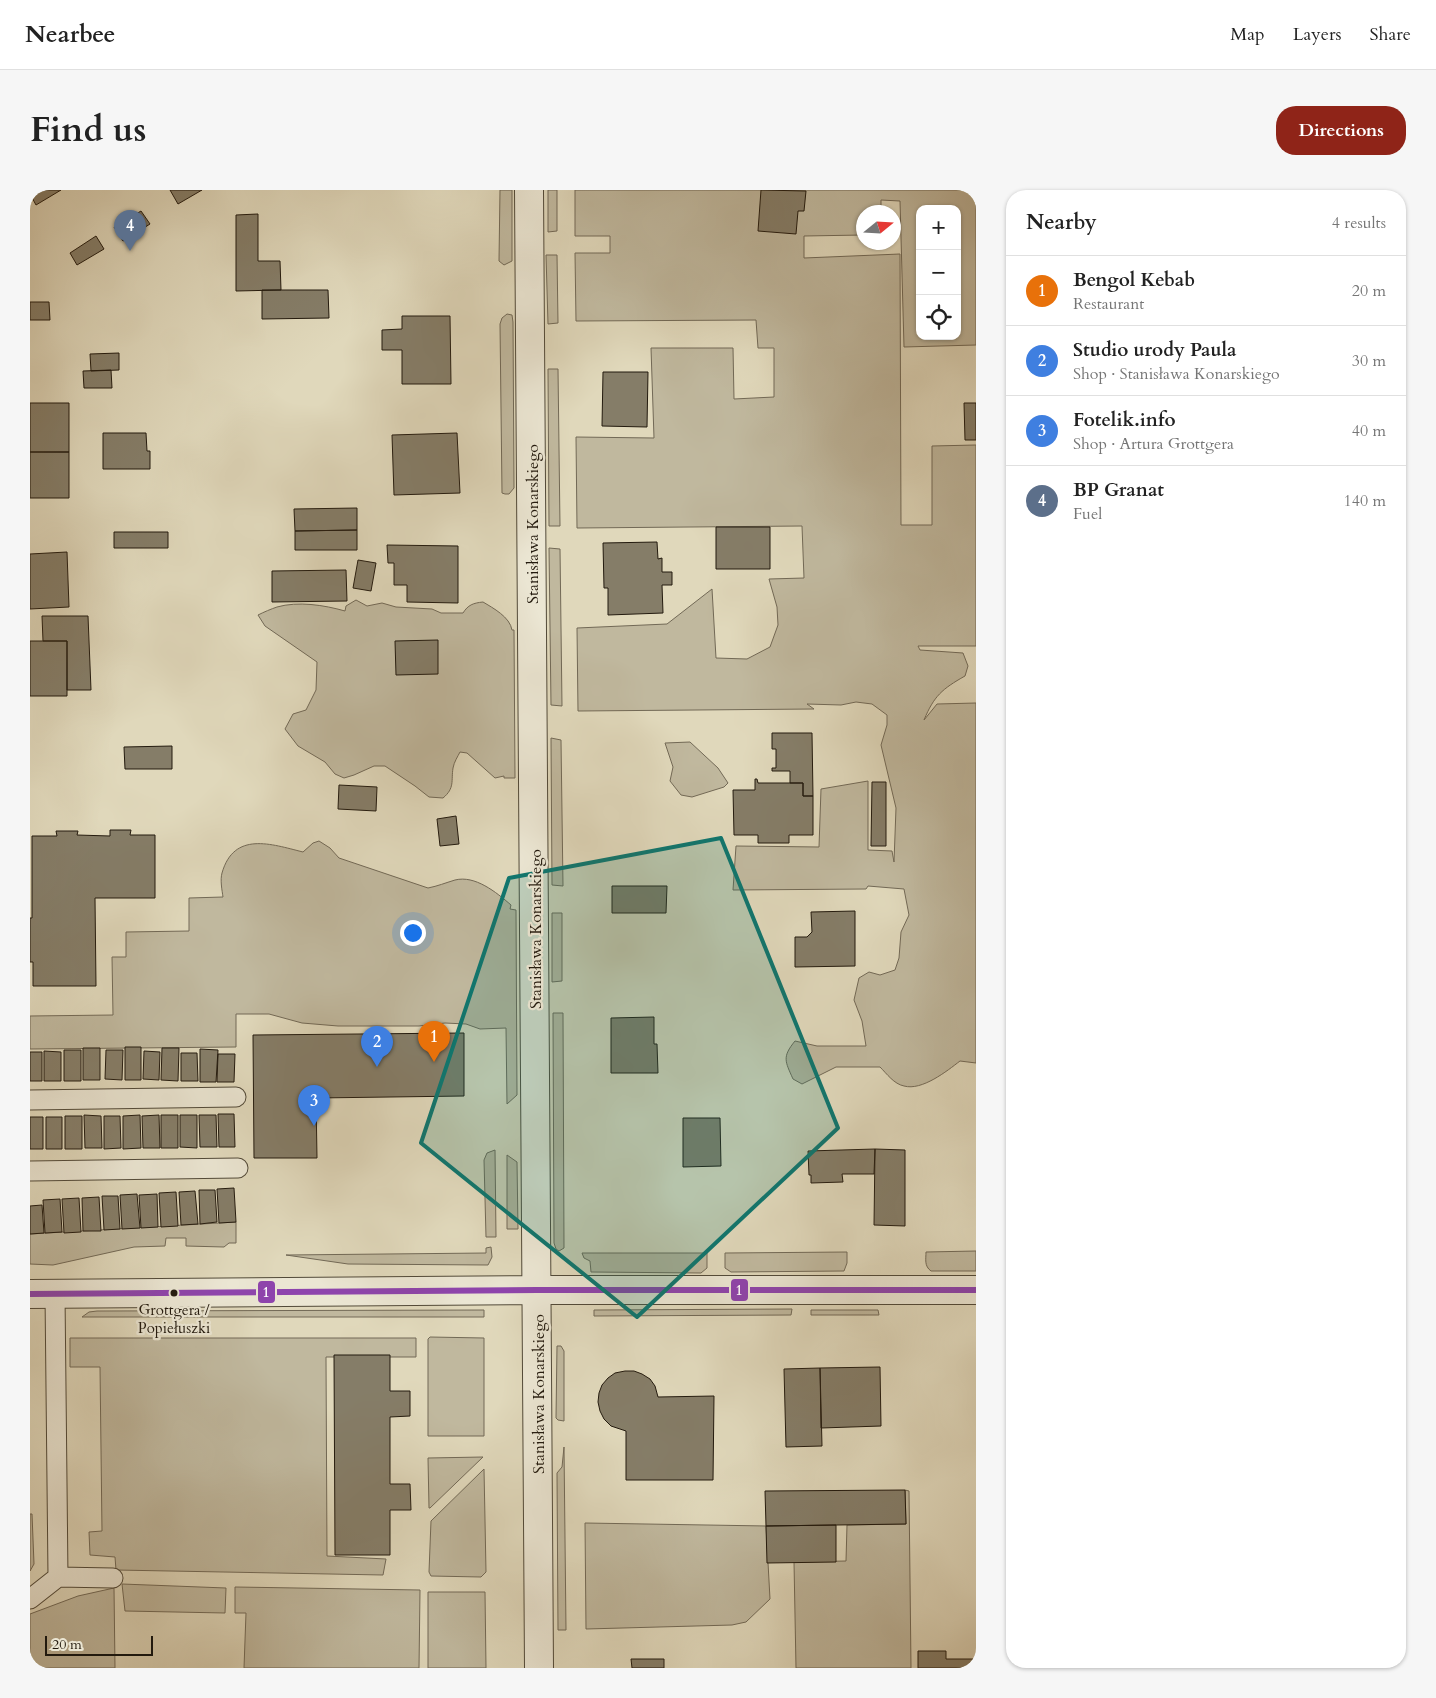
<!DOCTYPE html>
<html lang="en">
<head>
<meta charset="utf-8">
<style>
	body { margin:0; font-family:Cardo,serif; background:#f6f6f6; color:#222 }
	.controls { position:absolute; right:15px; top:15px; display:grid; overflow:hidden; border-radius:10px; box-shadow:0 1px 4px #0004 }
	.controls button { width:45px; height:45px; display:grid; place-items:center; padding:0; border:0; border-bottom:1px solid #e0e0e0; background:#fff; color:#222; font:25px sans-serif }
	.compass { position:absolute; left:826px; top:15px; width:45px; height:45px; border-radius:50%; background:#fff; box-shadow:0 1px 4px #0004; rotate:72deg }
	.scale { position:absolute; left:15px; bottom:12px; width:108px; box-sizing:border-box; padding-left:5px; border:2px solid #231a0e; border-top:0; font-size:14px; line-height:18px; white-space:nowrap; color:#231a0e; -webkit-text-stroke:4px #ebe6d3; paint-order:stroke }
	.you { position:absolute; left:382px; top:742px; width:18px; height:18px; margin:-12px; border:4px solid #fff; border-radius:50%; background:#1a73e8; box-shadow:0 0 0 8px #1a73e833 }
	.badge { display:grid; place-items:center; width:32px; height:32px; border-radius:50%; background:#8f2418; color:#fff; font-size:16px; font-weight:700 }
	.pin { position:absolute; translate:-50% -41px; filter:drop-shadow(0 1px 2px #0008) }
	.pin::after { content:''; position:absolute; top:26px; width:18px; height:15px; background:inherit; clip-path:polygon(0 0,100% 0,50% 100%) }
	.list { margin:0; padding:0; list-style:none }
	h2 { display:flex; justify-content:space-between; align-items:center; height:65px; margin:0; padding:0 20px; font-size:21px }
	h2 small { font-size:16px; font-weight:400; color:#767676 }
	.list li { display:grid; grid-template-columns:32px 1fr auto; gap:15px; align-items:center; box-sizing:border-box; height:70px; padding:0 20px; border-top:1px solid #e0e0e0 }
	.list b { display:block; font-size:19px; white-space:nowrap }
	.list p { margin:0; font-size:16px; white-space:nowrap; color:#767676 }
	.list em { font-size:16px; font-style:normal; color:#767676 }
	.icon { flex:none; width:28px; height:28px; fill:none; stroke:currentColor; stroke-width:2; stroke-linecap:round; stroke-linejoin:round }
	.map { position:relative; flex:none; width:946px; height:1478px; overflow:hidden; border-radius:20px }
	header { display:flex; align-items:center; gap:30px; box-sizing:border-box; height:70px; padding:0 25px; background:#fff; border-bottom:1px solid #e0e0e0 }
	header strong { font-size:24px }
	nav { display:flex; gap:28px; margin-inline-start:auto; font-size:18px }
	.intro { display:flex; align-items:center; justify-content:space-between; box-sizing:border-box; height:120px; padding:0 30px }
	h1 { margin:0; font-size:35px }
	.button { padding:12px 22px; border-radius:20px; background:#8f2418; color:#fff; font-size:18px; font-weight:700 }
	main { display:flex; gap:30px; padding:0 30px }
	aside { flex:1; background:#fff; border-radius:20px; box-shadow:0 1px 4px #0004 }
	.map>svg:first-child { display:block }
	.green { fill:#c0b89e; stroke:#726956; fill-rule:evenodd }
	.building { fill:#857d68; stroke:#231a0e }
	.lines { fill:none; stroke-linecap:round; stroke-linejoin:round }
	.service-casing { stroke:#524a39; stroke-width:21 }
	.minor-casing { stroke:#524a39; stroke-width:30 }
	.service { stroke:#ebe6d3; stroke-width:19 }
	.minor { stroke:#ebe6d3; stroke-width:28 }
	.bus-1-casing { stroke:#ebe6d3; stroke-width:10 }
	.bus-1 { stroke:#8e44ad; stroke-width:6 }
	.marked { fill:#0f766e; fill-opacity:0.2; stroke:#0f766e; stroke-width:4; stroke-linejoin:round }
	.bus-dot { fill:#231a0e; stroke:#ebe6d3; stroke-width:2 }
	.labels { text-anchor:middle; stroke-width:4.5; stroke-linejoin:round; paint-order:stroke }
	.bus-label { font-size:15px; fill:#231a0e; stroke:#ebe6d3 }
	.street-label { font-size:16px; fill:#231a0e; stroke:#ebe6d3 }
	.line-badge { stroke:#ebe6d3; stroke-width:2 }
	.badge-label { font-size:14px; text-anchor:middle; font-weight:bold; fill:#fff }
</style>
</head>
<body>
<header>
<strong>Nearbee</strong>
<nav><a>Map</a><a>Layers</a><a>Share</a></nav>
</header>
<div class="intro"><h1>Find us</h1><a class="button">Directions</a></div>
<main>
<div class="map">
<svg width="946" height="1478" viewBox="0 0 946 1478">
	<rect width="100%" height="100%" fill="#e0d8bb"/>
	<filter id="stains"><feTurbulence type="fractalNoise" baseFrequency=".004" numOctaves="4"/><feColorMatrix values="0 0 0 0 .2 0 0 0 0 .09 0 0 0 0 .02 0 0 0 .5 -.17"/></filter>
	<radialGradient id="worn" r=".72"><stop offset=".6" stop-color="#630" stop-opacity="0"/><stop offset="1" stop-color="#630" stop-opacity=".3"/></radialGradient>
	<path class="green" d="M 470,0 L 482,0 L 482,71 L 474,75 L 469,71 Z
		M 518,0 L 527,0 L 527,41 L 518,42 Z
		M 545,0 L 946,0 L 946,155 L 874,157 L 870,11 L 851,10 L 851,22 L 834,22 L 833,45 L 774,46 L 774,68 L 870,64 L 871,335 L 902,335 L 902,256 L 946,255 L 946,456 L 888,456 L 890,460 L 933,463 L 938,476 L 935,486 C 912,499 904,506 894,530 L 907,514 L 946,513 L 946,873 L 930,871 C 917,881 892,901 874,896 C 864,894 857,884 850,877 L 806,877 L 772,894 L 763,889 C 755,871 752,867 765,851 L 787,856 L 836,856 L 832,831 L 824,810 L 829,788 L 839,782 L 850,785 L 865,780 L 869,768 L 871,742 L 879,725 L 874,699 L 838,696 L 836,699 L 703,700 L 706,656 L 789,657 L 791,599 L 838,591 L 838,660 L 862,661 L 864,672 L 866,618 L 851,555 L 857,535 L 857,525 L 842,514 L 826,512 L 811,515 L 777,514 L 784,519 L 548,521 L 547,438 L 637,434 L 682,399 L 686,468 L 717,469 L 740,457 L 748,435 L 747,417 L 739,389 L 774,388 L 772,336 L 547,338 L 546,247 L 624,248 L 621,158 L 703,158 L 704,209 L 744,207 L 744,158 L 728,158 L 726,130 L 546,131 L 545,63 L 580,63 L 580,46 L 545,46 ZM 890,19 L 927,19 L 927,146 L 890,146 Z
		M 516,65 L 527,65 L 528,133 L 518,134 Z
		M 477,124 L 482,125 L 483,132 L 484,298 L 479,304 L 475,304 L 472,303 L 470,134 L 472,128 Z
		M 518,179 L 528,179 L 530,336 L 519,336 Z
		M 519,358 L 530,359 L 532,516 L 521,515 Z
		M 326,410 L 337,416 L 352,413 L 366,417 L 402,419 L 411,423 L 433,423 C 438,415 443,413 453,412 C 463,418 480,427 482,440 L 484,440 L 485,588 L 474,588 L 474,586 L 465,588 L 437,563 L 430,562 C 428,566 424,572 423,578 C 421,591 425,598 413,608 L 399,607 L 385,596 L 355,576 L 344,576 L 324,585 L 314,588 L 305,584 L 295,572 L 268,556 L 255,539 L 263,524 L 276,520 L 286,500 L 287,472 L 235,436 L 228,425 C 234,422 241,419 247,417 C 268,411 294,415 315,421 L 316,416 Z
		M 521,548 L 531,550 L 533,696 L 522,695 Z
		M 660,552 L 688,578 L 698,593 L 694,597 L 662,607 L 651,605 L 640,591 L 643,577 L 635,553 Z
		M 289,651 L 300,658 L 309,668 L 398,698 C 408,696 415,693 425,690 C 445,685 466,702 481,715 L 480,719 L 486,720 L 487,905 L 477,914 L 476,838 L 450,839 L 436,834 L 415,833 L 389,836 L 308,836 L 272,833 L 239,824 L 206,824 L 206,857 L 0,859 L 0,826 L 83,825 L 82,767 L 96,767 L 96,742 L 159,741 L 159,708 L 193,707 C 192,700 190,690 192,683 C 204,641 241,654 273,662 L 283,653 Z
		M 522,723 L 532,723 L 532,791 L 522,792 Z
		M 523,823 L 533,823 L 534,1058 L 529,1061 L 526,1059 L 524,1053 Z
		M 465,960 L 466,1047 L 456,1047 L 454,970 L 457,963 Z
		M 477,965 L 487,972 L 488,1039 L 477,1039 Z
		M 206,1032 L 206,1053 L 199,1053 L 194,1057 L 156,1056 L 156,1048 L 136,1048 L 135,1056 L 104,1057 L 23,1075 L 0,1074 L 0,1044 Z
		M 461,1057 L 462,1067 L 458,1075 L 318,1074 L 256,1065 L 456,1063 L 456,1058 Z
		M 946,1061 L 946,1081 L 901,1081 C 894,1076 896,1069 896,1062 Z
		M 817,1062 L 817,1073 L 814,1081 L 701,1082 L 695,1078 L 695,1063 Z
		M 552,1063 L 677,1063 L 677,1078 L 671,1083 L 561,1082 L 560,1071 L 554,1068 Z
		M 762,1119 L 761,1125 L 564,1126 L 564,1120 Z
		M 454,1120 L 454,1127 L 52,1127 L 59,1122 L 67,1121 Z
		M 781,1120 L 848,1120 L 849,1125 L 781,1125 Z
		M 400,1147 L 454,1148 L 454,1246 L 398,1246 L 398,1149 Z
		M 40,1148 L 386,1148 L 386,1167 L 296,1167 L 297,1366 L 356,1369 L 353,1385 L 86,1380 L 85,1367 L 60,1365 L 59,1342 L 72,1341 L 70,1177 L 40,1177 Z
		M 527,1156 L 531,1156 L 534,1161 L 534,1231 L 528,1230 L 526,1228 Z
		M 534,1257 L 536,1440 L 528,1440 L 527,1283 L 532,1277 Z
		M 453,1267 L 400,1318 L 399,1318 L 398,1268 Z
		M 454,1279 L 456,1382 L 451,1387 L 401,1386 L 399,1382 L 401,1331 Z
		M 875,1300 L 879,1301 L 881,1478 L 766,1478 L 764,1372 L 816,1371 L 817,1335 L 876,1334 Z
		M 0,1324 L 2,1324 L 4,1374 L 0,1381 Z
		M 555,1333 L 736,1336 L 740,1409 L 716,1432 L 702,1435 L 556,1439 Z
		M 92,1394 L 196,1398 L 195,1423 L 95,1421 Z
		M 205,1397 L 390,1400 L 389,1478 L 214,1478 L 216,1423 L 205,1423 Z
		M 84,1398 L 85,1478 L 0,1478 L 0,1424 L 48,1406 Z
		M 398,1402 L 455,1402 L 456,1478 L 398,1478 Z"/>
	<path class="building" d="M 0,0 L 31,0 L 6,15 L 0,4 Z
		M 140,0 L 172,0 L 148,14 Z
		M 731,0 L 776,1 L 774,21 L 768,21 L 766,44 L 728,41 Z
		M 111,21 L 120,34 L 93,51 L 84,37 Z
		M 228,24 L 228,71 L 250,71 L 251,100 L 206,101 L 206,25 Z
		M 66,46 L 74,59 L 47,75 L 40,63 Z
		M 232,100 L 298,100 L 299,128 L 232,129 Z
		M 0,112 L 19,112 L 20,130 L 0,130 Z
		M 372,126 L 420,126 L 421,194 L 372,194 L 372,160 L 352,160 L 352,140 L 372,139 Z
		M 89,163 L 89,180 L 61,181 L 60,164 Z
		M 81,180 L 82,198 L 54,198 L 53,181 Z
		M 573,182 L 618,182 L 617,237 L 572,236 Z
		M 0,213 L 39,213 L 39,262 L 0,262 Z
		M 934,213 L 946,213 L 946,250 L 935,250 Z
		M 73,243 L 116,243 L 117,261 L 120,261 L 120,279 L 73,279 Z
		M 427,243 L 430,303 L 364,305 L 362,245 Z
		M 0,262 L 39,262 L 39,308 L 0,308 Z
		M 327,318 L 327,340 L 265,341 L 264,319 Z
		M 686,337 L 740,337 L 740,379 L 686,379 Z
		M 327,340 L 327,360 L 265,360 L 265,341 Z
		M 84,342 L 138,342 L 138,358 L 84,358 Z
		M 627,352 L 628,369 L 632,368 L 632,382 L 642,382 L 642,395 L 632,395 L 633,423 L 578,425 L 578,398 L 574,398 L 573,353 Z
		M 357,355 L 428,356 L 428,413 L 377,412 L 377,395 L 364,395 L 364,373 L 358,373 Z
		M 37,362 L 39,417 L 0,419 L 0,364 Z
		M 328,370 L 346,373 L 341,401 L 323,398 Z
		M 316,380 L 317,411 L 242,412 L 242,381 Z
		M 12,426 L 58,426 L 61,500 L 37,500 L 37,451 L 13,451 Z
		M 408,450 L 408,484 L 366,485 L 365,451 Z
		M 0,451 L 37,451 L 37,506 L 0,506 Z
		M 742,543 L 782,543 L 783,606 L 773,606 L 773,593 L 760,593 L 760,581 L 742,581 L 742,578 L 746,578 L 746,559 L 742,559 Z
		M 142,556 L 142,579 L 95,579 L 94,557 Z
		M 725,589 L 727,589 L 728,593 L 773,593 L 773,606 L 783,606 L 783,645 L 759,645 L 759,653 L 728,653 L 728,645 L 704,645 L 703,600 L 725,600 Z
		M 842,592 L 856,592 L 856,656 L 841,656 Z
		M 309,595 L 347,597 L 346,621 L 308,619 Z
		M 426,626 L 429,654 L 410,656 L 407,629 Z
		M 80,640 L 101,640 L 100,645 L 125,645 L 125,708 L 65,708 L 66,796 L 3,796 L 3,772 L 0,772 L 0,728 L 2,728 L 2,646 L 27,646 L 26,641 L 48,641 L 47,645 L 80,646 Z
		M 582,696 L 637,696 L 636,723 L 582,723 Z
		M 825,721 L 825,776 L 765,777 L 765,747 L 777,747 L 782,742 L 781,722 Z
		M 624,827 L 624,854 L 627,854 L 628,883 L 581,883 L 581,828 Z
		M 434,843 L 434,906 L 286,908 L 287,968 L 224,968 L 223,845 Z
		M 95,857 L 111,857 L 111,890 L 95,890 Z
		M 53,858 L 70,858 L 70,890 L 53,890 Z
		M 132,858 L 149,858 L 148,891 L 131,890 Z
		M 170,859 L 188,860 L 186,892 L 170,892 Z
		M 34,860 L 51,860 L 51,891 L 34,891 Z
		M 76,860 L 93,860 L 92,890 L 75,889 Z
		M 14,861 L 31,862 L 31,891 L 14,891 Z
		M 114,861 L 130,862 L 129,890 L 113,889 Z
		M 0,862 L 12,862 L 12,891 L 0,891 Z
		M 151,863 L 167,863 L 168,891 L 151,891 Z
		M 188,864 L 205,864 L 204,892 L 187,892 Z
		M 188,924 L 204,924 L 205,957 L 189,957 Z
		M 54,925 L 71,926 L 72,958 L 55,958 Z
		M 110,925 L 111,958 L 93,959 L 93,926 Z
		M 129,925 L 130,958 L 113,958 L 112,926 Z
		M 131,925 L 148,925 L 148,958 L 131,958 Z
		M 150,925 L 167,925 L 167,958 L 150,957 Z
		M 169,925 L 186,925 L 187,957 L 170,957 Z
		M 35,926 L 52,926 L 52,959 L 35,959 Z
		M 74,926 L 90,926 L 91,958 L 74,959 Z
		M 0,927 L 13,927 L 13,959 L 0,959 Z
		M 16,927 L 32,927 L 32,959 L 16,959 Z
		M 653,928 L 690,928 L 691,976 L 653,977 Z
		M 845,959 L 844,984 L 812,984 L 813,992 L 781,993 L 781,985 L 779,985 L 778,961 Z
		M 845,959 L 875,960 L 875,1036 L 844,1035 Z
		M 204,998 L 206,1032 L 189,1033 L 187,999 Z
		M 169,1000 L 185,1000 L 187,1032 L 170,1034 Z
		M 165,1001 L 168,1034 L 151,1035 L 149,1002 Z
		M 146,1002 L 148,1036 L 131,1037 L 129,1003 Z
		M 107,1004 L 110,1038 L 92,1039 L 90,1005 Z
		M 127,1004 L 128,1037 L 111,1038 L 109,1005 Z
		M 72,1006 L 88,1006 L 90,1039 L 74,1040 Z
		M 69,1007 L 71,1041 L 53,1041 L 52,1008 Z
		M 49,1008 L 51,1042 L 34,1043 L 32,1009 Z
		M 30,1009 L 32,1042 L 15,1043 L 13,1010 Z
		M 12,1015 L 14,1043 L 0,1044 L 0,1016 Z
		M 304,1165 L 360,1165 L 360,1201 L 380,1201 L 380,1226 L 360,1227 L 360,1294 L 380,1294 L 381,1320 L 360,1320 L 360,1365 L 305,1365 Z
		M 850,1177 L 851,1236 L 791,1238 L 790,1178 Z
		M 790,1178 L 792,1256 L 756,1257 L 754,1179 Z
		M 595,1181 L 604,1181 L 612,1184 L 620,1189 L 625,1196 L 628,1207 L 684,1206 L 683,1290 L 596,1290 L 596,1241 L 581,1236 L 574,1229 L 570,1221 L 568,1212 L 569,1203 L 572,1195 L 578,1188 L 585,1183 Z
		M 875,1300 L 876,1334 L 736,1336 L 735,1301 Z
		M 806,1335 L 806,1372 L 737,1373 L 736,1336 Z
		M 888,1461 L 916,1461 L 916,1469 L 946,1469 L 946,1478 L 888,1478 Z
		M 601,1469 L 634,1469 L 634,1478 L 602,1478 Z"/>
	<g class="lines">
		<defs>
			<path id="service" d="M 0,910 L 206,907
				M 0,981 L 208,978
				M 28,1387 L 83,1388
				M 0,1409 L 28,1387 L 25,1104"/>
			<path id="minor" d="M 499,0 L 509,1478
				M 0,1104 L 507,1100 L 946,1100"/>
		</defs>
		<use href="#service" class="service-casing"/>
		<use href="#minor" class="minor-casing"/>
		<use href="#service" class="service"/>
		<use href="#minor" class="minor"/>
		<defs>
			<path id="bus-1" d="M 0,1104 L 507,1100 L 946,1100"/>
		</defs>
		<use href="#bus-1" class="bus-1-casing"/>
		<use href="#bus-1" class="bus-1"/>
	</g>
	<path class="marked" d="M 691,648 L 808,938 L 607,1127 L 391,953 L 479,688 Z"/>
	<circle class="bus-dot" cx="144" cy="1103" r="4.5"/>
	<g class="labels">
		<g class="bus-label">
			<text x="144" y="1125">Grottgera /<tspan x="144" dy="18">Popiełuszki</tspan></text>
		</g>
		<g class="street-label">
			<text transform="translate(502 334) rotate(-90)" y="6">Stanisława Konarskiego</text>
			<text transform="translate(505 739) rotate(-90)" y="6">Stanisława Konarskiego</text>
			<text transform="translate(508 1204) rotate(-90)" y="6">Stanisława Konarskiego</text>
		</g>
	</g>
	<g class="line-badge">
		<rect x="700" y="1088" width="19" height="24" rx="5" fill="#8e44ad"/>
		<rect x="227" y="1090" width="19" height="24" rx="5" fill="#8e44ad"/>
	</g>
	<g class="badge-label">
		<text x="709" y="1105">1</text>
		<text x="236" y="1107">1</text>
	</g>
	<rect width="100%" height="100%" filter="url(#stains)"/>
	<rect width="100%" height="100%" fill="url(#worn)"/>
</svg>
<div class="controls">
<button>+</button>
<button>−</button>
<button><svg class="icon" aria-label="locate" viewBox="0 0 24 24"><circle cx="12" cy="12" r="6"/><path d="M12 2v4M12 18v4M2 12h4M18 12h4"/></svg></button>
</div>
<svg class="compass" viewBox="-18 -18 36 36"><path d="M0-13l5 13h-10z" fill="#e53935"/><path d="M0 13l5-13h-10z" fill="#767676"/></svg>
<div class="scale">20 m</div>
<div class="you"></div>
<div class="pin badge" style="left:404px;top:872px;background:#e8710a">1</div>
<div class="pin badge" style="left:347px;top:877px;background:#3f7fe0">2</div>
<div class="pin badge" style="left:284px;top:936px;background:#3f7fe0">3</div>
<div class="pin badge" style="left:100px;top:61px;background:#5c6f8a">4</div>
</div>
<aside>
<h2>Nearby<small>4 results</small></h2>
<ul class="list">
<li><span class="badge" style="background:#e8710a">1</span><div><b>Bengol Kebab</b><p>Restaurant</p></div><em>20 m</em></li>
<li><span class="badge" style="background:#3f7fe0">2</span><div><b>Studio urody Paula</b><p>Shop · Stanisława Konarskiego</p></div><em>30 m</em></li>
<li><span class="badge" style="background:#3f7fe0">3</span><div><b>Fotelik.info</b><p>Shop · Artura Grottgera</p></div><em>40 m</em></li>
<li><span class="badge" style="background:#5c6f8a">4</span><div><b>BP Granat</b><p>Fuel</p></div><em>140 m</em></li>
</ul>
</aside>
</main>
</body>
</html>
